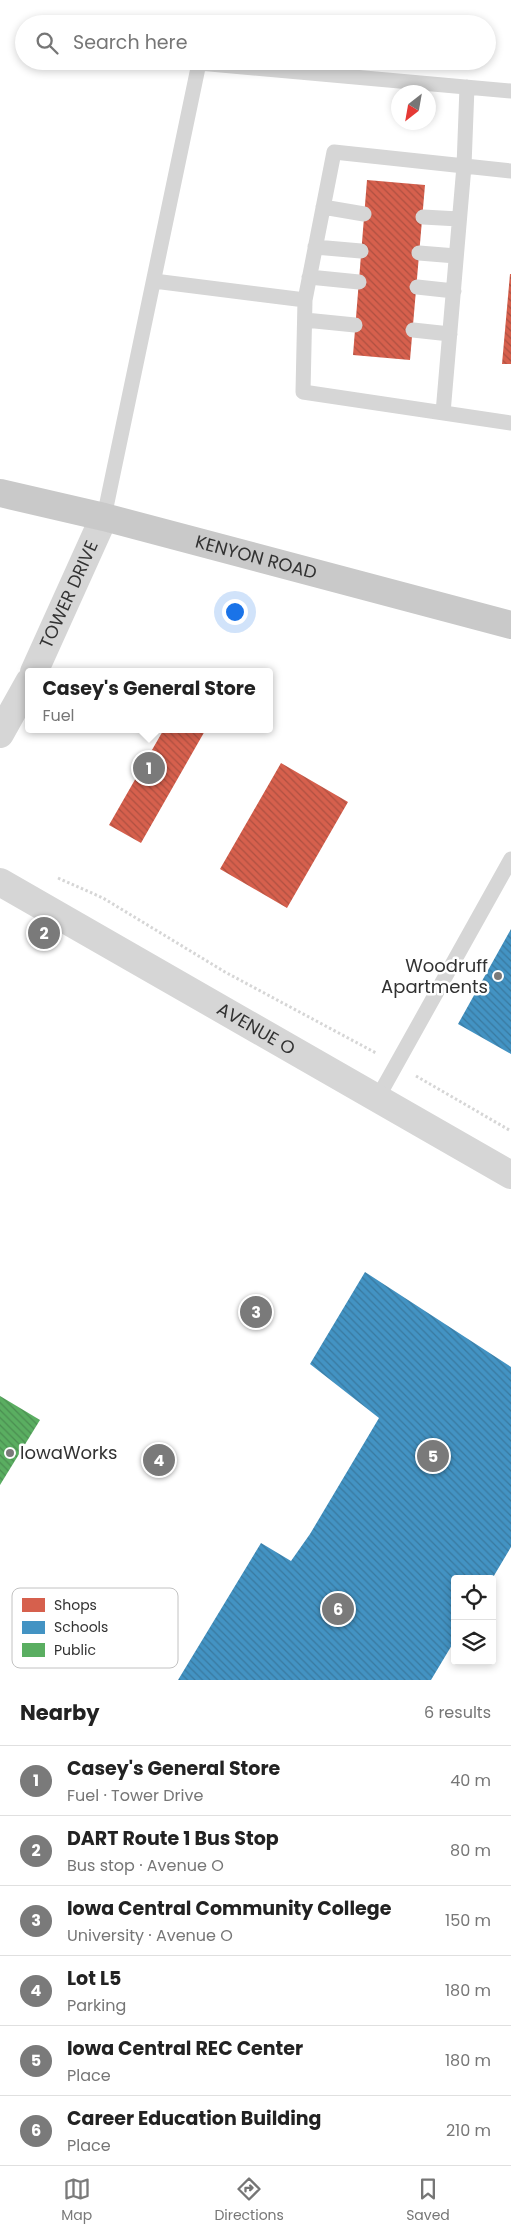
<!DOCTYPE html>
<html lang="en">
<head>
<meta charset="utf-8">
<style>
	body { margin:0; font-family:Poppins,sans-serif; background:#f2f2f2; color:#222 }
	.controls { position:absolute; right:15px; bottom:15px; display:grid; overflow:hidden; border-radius:5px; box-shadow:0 2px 8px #0003 }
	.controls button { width:45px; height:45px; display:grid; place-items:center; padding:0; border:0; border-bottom:1px solid #e0e0e0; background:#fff; color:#222; font:25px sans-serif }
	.compass { position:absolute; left:391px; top:85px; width:45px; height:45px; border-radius:50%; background:#fff; box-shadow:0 2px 8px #0003; rotate:211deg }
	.you { position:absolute; left:234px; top:611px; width:18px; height:18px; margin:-12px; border:4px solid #fff; border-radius:50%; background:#1a73e8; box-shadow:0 0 0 8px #1a73e833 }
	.badge { display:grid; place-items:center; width:32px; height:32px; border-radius:50%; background:#7a7a7a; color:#fff; font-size:16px; font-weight:700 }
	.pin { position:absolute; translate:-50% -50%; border:2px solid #fff; box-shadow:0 1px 5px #0006 }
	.popup { position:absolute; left:25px; top:668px; width:248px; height:65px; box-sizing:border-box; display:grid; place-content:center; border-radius:5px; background:#fff; filter:drop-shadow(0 1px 4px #0005); font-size:16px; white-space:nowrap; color:#767676 }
	.popup b { font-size:19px; color:#222 }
	.popup::after { content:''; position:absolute; left:50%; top:100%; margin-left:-10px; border:10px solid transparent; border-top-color:#fff }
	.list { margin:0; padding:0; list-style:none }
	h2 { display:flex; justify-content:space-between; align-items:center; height:65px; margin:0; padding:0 20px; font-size:21px }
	h2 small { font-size:16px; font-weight:400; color:#767676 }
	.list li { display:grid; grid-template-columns:32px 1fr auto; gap:15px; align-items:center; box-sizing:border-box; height:70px; padding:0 20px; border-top:1px solid #e0e0e0 }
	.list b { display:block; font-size:19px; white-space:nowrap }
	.list p { margin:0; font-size:16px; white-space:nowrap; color:#767676 }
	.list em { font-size:16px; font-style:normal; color:#767676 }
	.icon { flex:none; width:28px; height:28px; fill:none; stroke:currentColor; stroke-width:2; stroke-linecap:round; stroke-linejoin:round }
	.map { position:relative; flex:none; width:511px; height:1680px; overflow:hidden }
	.search { position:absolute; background:#fff; box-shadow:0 2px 8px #0003; left:15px; right:15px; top:15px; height:55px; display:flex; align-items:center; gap:12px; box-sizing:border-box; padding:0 18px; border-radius:28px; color:#767676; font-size:19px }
	.sheet { height:485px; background:#fff }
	nav { display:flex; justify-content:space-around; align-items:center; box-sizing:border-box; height:70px; border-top:1px solid #e0e0e0; background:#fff; font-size:14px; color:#767676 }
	nav a { display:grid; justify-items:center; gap:2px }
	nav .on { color:#7a7a7a }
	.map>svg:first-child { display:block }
	.shops { fill:url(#shops-back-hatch) }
	.schools { fill:url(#schools-back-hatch) }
	.public { fill:url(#public-back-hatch) }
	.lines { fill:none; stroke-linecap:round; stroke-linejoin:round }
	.path { stroke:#d6d6d6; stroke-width:3; stroke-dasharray:2.5 2.5; stroke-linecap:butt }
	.service { stroke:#d6d6d6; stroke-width:15 }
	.minor { stroke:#d6d6d6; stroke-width:28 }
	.primary { stroke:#c9c9c9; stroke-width:28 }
	.poi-dot { fill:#7a7a7a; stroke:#fff; stroke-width:2 }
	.labels { text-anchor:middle; stroke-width:5; stroke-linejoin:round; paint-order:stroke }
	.street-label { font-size:18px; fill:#323232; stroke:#fff }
	.poi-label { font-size:18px; fill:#323232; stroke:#fff; text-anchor:end }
	.key { fill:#fff; stroke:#c2c2c2; stroke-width:1 }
	.key-label { font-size:14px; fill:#323232 }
</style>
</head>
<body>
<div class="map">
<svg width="511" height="1680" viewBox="0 0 511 1680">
	<defs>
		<pattern id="shops-back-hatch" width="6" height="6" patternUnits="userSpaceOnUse" patternTransform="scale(1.25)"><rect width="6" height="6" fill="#d6604d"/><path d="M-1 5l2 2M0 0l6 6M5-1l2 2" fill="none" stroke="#ae5041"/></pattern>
		<pattern id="schools-back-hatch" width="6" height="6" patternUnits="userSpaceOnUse" patternTransform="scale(1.25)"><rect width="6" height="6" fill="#4393c3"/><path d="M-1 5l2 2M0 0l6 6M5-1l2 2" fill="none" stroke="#39799f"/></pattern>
		<pattern id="public-back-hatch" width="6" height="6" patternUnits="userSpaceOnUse" patternTransform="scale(1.25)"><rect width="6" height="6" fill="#5aae61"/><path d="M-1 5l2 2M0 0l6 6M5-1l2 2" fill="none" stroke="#4b8e51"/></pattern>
	</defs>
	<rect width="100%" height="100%" fill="#fff"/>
	<path class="shops" d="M 367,180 L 425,185 L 410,360 L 353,355 Z
		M 510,274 L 511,274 L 511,364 L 502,364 Z
		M 164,729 L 206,729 L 141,843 L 109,825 Z
		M 281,763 L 348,802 L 287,908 L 220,869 Z"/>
	<path class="schools" d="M 511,929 L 511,1054 L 458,1024 Z
		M 365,1272 L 511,1367 L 511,1547 L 492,1579 L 455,1579 L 455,1640 L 431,1680 L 178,1680 L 261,1543 L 291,1561 L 310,1534 L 379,1418 L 310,1364 Z"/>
	<path class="public" d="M 0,1396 L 40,1420 L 0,1485 Z"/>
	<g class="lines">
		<path class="path" d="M 58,878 L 103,898 L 225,972 L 376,1053
			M 416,1076 L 511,1131"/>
		<path class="service" d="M 323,207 L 364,214
			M 423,217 L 459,219
			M 315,247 L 361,251
			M 419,253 L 456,256
			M 309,277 L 359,282
			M 154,281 L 305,300 L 334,152 L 511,171
			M 417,287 L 454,291
			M 305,300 L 303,392 L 511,423
			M 305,320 L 355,325
			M 413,330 L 450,334
			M 443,413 L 464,166 L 467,87
			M 104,517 L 199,63 L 511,91
			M 377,1099 L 511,859"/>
		<g class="minor">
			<path id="s1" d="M 34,672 L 104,517"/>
			<path d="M 0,734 L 29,682"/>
			<path id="s2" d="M 0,882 L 511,1175"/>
		</g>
		<path class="primary" id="s3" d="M 0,493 L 104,517 L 511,625"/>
	</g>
	<g class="poi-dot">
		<circle cx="498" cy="976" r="5"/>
		<circle cx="10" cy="1453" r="5"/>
	</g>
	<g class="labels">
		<g class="street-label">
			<text dy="6" stroke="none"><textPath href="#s3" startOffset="264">KENYON ROAD</textPath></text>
			<text dy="6" stroke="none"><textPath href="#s1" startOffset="85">TOWER DRIVE</textPath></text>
			<text dy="6" stroke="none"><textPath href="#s2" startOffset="295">AVENUE O</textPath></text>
		</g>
		<g class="poi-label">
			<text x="488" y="972">Woodruff<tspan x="488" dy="21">Apartments</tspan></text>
			<text x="20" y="1459" text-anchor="start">IowaWorks</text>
		</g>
	</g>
	<rect x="12" y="1588" width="166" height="80" rx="8" class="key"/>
	<rect x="22" y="1598" width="23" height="14" fill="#d6604d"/>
	<rect x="22" y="1621" width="23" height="13" fill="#4393c3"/>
	<rect x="22" y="1643" width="23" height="14" fill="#5aae61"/>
	<g class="key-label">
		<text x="54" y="1610">Shops</text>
		<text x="54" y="1632">Schools</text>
		<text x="54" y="1655">Public</text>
	</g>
</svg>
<div class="controls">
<button><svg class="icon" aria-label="locate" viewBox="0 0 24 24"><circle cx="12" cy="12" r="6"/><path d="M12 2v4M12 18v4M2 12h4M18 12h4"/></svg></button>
<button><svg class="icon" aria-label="layers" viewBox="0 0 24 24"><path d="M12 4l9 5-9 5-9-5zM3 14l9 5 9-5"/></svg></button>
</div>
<svg class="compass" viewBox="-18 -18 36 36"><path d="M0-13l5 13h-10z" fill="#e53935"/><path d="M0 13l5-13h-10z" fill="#767676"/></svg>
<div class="you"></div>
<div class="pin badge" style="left:149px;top:768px">1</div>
<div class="popup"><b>Casey's General Store</b>Fuel</div>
<div class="pin badge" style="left:44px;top:933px">2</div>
<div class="pin badge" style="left:256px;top:1312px">3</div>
<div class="pin badge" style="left:159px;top:1460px">4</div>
<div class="pin badge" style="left:433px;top:1456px">5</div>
<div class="pin badge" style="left:338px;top:1609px">6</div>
<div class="search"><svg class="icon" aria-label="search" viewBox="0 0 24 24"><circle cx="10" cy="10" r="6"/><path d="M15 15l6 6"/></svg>Search here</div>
</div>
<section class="sheet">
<h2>Nearby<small>6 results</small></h2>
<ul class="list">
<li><span class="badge">1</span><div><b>Casey's General Store</b><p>Fuel · Tower Drive</p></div><em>40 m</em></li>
<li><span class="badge">2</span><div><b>DART Route 1 Bus Stop</b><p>Bus stop · Avenue O</p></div><em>80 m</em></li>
<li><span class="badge">3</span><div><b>Iowa Central Community College</b><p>University · Avenue O</p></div><em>150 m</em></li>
<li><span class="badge">4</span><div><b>Lot L5</b><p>Parking</p></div><em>180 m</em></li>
<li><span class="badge">5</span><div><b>Iowa Central REC Center</b><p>Place</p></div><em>180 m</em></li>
<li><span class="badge">6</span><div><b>Career Education Building</b><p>Place</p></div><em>210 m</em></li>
</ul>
</section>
<nav>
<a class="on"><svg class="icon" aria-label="map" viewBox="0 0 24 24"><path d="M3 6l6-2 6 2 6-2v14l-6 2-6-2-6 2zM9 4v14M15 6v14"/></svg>Map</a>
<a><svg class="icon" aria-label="directions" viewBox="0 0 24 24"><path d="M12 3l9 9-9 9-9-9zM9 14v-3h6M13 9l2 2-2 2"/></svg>Directions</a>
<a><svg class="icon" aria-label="saved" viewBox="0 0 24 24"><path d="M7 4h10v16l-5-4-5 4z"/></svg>Saved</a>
</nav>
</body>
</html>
